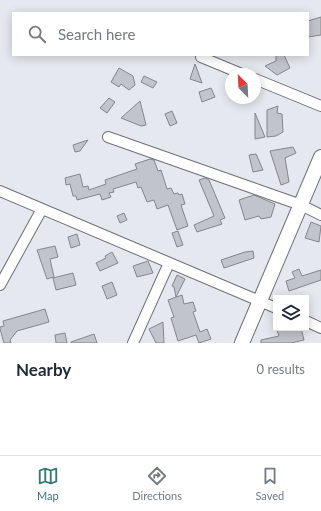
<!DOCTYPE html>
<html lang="en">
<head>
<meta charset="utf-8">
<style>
	body { margin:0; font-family:Lato,sans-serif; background:#f2f2f3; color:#1f2937 }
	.controls { position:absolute; right:12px; bottom:12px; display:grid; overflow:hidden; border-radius:0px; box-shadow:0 2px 10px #0003 }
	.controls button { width:36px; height:36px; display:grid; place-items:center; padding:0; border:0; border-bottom:1px solid #e0e1e3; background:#fff; color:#1f2937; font:20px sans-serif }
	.compass { position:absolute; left:225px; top:68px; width:36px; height:36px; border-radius:50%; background:#fff; box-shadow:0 2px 10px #0003; rotate:336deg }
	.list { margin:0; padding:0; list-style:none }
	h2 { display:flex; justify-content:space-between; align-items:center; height:52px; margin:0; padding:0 16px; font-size:17px }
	h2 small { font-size:13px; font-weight:400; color:#747a83 }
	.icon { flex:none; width:22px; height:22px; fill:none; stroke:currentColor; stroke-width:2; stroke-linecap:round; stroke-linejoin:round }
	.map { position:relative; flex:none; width:321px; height:343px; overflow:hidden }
	.search { position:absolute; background:#fff; box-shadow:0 2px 10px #0003; left:12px; right:12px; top:12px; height:44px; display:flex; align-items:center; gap:10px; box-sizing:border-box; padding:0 14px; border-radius:0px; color:#747a83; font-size:15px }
	.sheet { height:112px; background:#fff }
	nav { display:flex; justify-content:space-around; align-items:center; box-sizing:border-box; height:56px; border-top:1px solid #e0e1e3; background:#fff; font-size:11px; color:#747a83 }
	nav a { display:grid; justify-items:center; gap:2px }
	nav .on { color:#307976 }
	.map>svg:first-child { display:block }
	.building { fill:#c1c4ca; stroke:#84868c }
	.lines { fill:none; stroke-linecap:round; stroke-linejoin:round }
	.street-casing { stroke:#6e7177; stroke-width:12 }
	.secondary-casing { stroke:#6e7177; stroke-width:16 }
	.street { stroke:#fff; stroke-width:10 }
	.secondary { stroke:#fff; stroke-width:14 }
</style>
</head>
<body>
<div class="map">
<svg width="321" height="343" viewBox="0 0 321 343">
	<rect width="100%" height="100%" fill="#e5e8ee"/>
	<path class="building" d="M 321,17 L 321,35 L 308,37 L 308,21 Z
		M 276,55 L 284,55 L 290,68 L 277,75 L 265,66 L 276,61 Z
		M 195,64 L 202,83 L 190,79 Z
		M 119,68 L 133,76 L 135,85 L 129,90 L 121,84 L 119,87 L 111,82 Z
		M 144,76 L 157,82 L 153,88 L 141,82 Z
		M 211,88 L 215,97 L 202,102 L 199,92 Z
		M 109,98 L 115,102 L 107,113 L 100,108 Z
		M 140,101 L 146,125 L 141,126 L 121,118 Z
		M 278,106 L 277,113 L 282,114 L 283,132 L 276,136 L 267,137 L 267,110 Z
		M 172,111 L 177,123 L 170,126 L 165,114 Z
		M 255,113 L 265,137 L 255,139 Z
		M 88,140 L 80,151 L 75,152 L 73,145 Z
		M 293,147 L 296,153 L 285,158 L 289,182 L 281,185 L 270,151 Z
		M 256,154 L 263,170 L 253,172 L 249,155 Z
		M 150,159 L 154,160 L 158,171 L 161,170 L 167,189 L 171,188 L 174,194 L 178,193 L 179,195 L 182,194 L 185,204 L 181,205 L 188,226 L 177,230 L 168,205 L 157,209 L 154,200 L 147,202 L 141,187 L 138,188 L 136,182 L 113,189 L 114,192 L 109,193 L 111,197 L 102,200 L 100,194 L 77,200 L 76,196 L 73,196 L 70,184 L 66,185 L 65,178 L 80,174 L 83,187 L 88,186 L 89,190 L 106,184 L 105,180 L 137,169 L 135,164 Z
		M 205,178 L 209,180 L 225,218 L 220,220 L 222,224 L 197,232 L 194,225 L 214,216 L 199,180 Z
		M 254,195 L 275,204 L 271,217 L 261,219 L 259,216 L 245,220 L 239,200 Z
		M 124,213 L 127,220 L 120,223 L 117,216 Z
		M 311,222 L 321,226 L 319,242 L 305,238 Z
		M 178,231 L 183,245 L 177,247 L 172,233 Z
		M 77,234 L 80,245 L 71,248 L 68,237 Z
		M 55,246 L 58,257 L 50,259 L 54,277 L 47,279 L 37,250 Z
		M 253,251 L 254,258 L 224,268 L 221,260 L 245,252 Z
		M 112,252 L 118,263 L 100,271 L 96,263 L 106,258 L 105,256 Z
		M 148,261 L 153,273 L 137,277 L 133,266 Z
		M 299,269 L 302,276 L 321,270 L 321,280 L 289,291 L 286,281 L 295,278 L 292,272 Z
		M 73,273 L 76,285 L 56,290 L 53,278 Z
		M 177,275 L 185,279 L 176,297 L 174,287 L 172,286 Z
		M 112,282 L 117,295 L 107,299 L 102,286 Z
		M 182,295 L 184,304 L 193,302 L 196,311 L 193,312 L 200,332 L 207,329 L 211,339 L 199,343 L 196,335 L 178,341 L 171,318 L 174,317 L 168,300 Z
		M 45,309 L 49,322 L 17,331 L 10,340 L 11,343 L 4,343 L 0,329 L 0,327 L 4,326 L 3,321 Z
		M 163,322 L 164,343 L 156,343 L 149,329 Z
		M 288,328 L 289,330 L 301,328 L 304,340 L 291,343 L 261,343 L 261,340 L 279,336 L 277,330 Z
		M 65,333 L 67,343 L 56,343 L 55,335 Z
		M 94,334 L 97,343 L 71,343 L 71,342 Z"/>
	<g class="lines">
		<defs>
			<path id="street" d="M 201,57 L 242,74
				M 255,79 L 321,106
				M 108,137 L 301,205 L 321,215
				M 0,191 L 276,308
				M 0,285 L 42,209
				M 306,321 L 321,328
				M 133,343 L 169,263"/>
			<path id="secondary" d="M 242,343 L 321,157"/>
		</defs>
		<use href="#street" class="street-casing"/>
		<use href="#secondary" class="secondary-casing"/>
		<use href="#street" class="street"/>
		<use href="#secondary" class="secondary"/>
	</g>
</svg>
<div class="controls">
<button><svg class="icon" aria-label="layers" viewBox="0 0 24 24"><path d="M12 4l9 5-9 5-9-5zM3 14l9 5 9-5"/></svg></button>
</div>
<svg class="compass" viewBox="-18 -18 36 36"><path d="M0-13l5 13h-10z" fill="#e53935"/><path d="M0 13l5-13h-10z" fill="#747a83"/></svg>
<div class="search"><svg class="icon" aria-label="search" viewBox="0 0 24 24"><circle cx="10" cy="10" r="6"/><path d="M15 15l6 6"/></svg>Search here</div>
</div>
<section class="sheet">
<h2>Nearby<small>0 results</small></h2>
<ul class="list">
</ul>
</section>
<nav>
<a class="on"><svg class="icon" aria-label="map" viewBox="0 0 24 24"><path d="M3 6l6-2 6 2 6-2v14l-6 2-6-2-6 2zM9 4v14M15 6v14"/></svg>Map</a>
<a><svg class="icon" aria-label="directions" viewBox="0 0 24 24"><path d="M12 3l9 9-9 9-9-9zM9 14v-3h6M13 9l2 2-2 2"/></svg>Directions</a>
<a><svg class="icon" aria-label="saved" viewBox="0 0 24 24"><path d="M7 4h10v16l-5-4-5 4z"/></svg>Saved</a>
</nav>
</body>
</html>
